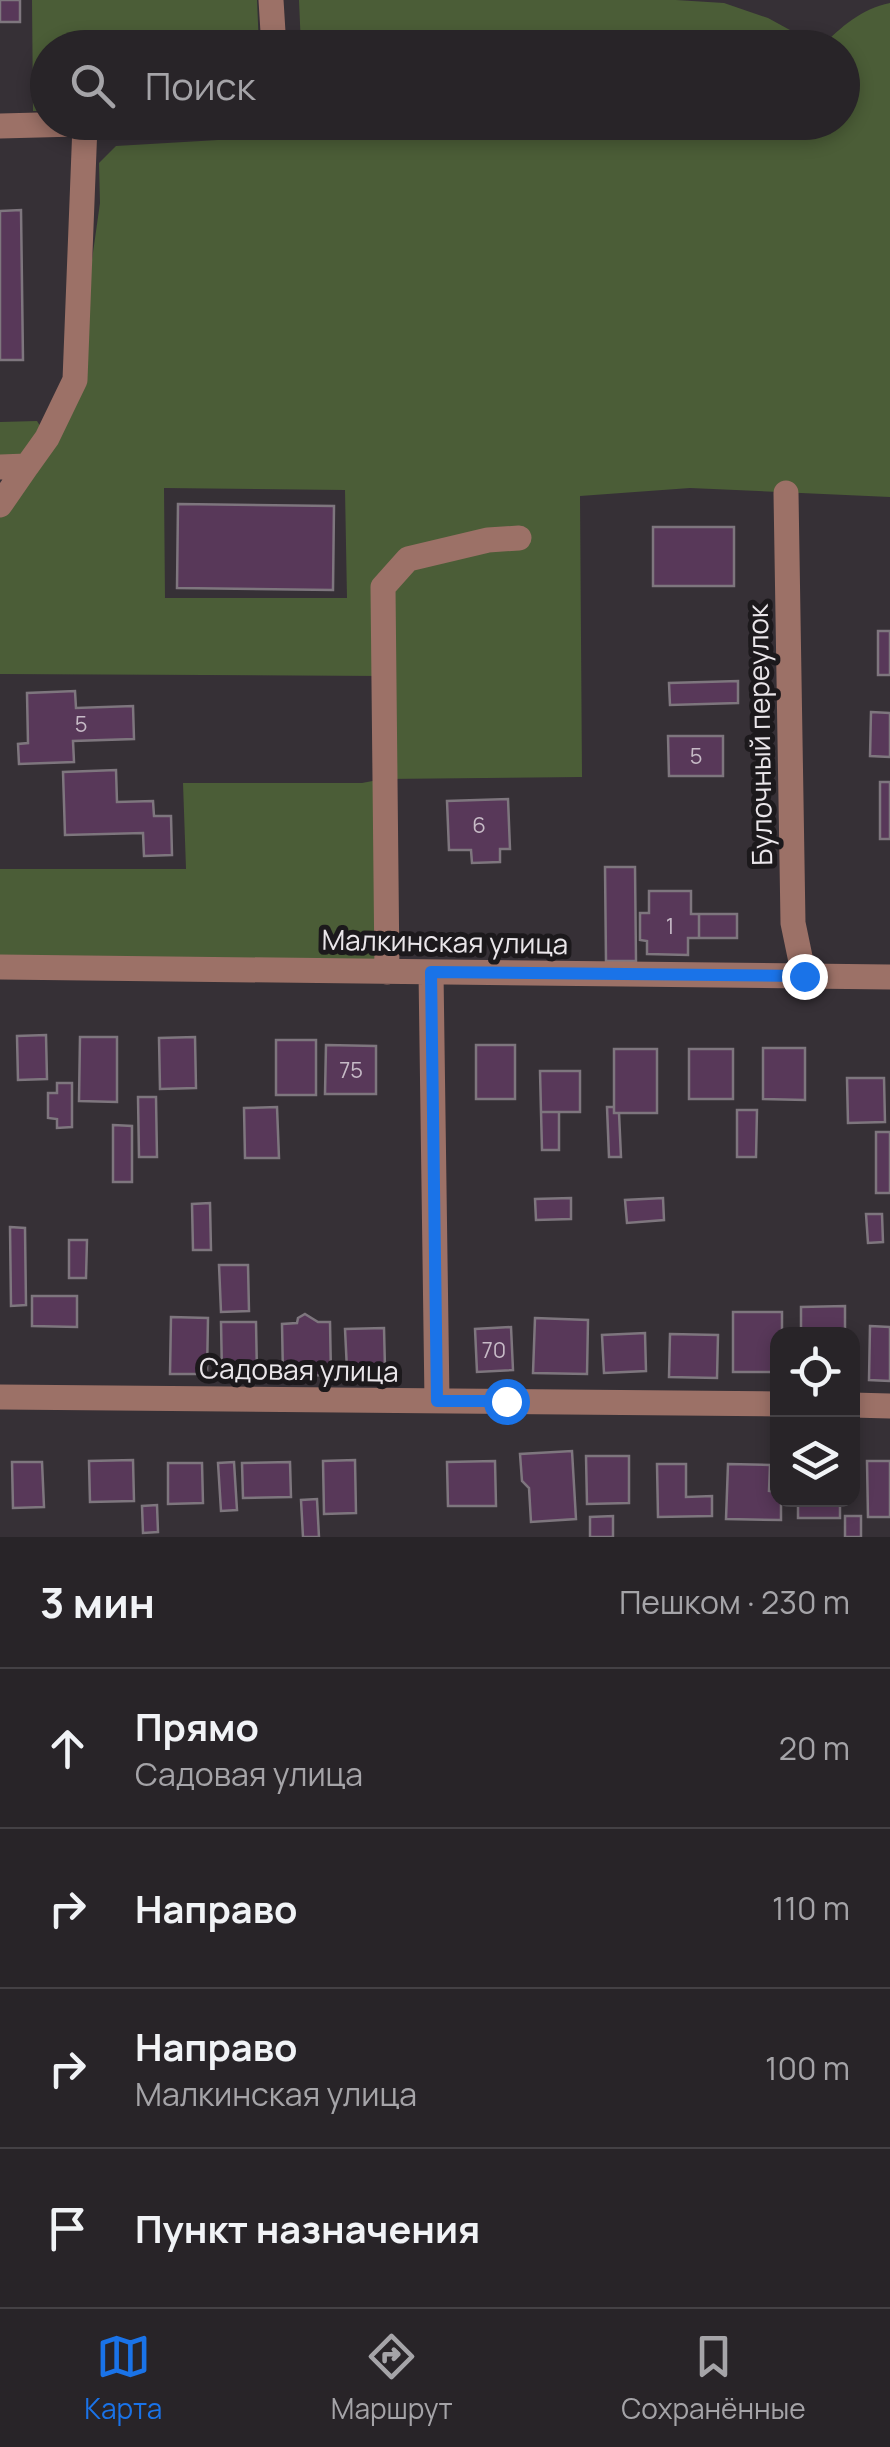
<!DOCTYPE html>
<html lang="ru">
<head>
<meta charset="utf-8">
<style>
	body { margin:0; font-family:Manrope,sans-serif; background:#343034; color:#f1f3f6 }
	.controls { position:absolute; right:30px; bottom:30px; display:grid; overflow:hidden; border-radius:20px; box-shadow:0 5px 15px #0003 }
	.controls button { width:90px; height:90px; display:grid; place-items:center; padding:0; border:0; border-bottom:2px solid #444145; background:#282428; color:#f1f3f6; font:50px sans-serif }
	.stop { position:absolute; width:30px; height:30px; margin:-22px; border:8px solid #1a73e8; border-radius:50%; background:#fff }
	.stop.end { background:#1a73e8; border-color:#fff; box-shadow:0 2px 10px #0008 }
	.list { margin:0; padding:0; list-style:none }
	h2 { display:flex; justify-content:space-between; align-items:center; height:130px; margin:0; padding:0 40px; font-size:42px }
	h2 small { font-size:32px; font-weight:400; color:#a5a4a8 }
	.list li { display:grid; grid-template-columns:65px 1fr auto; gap:30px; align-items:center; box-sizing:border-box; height:160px; padding:0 40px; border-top:2px solid #444145 }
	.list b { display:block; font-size:38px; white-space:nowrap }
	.list p { margin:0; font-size:32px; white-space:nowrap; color:#a5a4a8 }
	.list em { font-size:32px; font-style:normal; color:#a5a4a8 }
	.icon { flex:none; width:55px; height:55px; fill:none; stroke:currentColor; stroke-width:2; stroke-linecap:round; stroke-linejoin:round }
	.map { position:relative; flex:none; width:890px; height:1537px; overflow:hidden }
	.search { position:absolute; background:#282428; box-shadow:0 5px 15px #0003; left:30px; right:30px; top:30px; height:110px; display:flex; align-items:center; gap:25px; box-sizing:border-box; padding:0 35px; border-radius:55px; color:#a5a4a8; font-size:38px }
	.sheet { height:770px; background:#282428 }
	nav { display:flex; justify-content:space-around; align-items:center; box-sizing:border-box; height:140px; border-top:2px solid #444145; background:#282428; font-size:28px; color:#a5a4a8 }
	nav a { display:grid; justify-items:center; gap:5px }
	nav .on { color:#1a73e8 }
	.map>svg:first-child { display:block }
	.green { fill:#4b5d37; fill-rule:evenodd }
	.building { fill:#583859; stroke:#7e767e; stroke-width:2.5 }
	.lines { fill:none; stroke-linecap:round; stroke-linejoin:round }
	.minor { stroke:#9c7167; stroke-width:25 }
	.route { stroke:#1a73e8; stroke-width:12 }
	.labels { text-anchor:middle; stroke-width:10; stroke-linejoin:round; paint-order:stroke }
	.number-label { font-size:22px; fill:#c6bac6 }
	.street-label { font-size:28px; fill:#eae6ea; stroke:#1c191c }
</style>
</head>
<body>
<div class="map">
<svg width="890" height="1537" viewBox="0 0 890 1537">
	<rect width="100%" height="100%" fill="#363036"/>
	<path class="green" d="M 32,0 L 257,0 L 259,47 L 48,48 L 47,111 L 33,111 Z
		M 299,0 L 676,0 L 724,3 L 768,18 L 821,47 C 841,27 861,9 890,3 L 890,497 L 690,488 L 580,496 L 582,777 L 384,779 L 387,972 L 0,967 L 0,869 L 186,869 L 183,783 L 362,783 L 383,779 L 383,676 L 0,674 L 0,505 L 27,466 L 0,467 L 0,422 L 37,421 L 47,437 L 75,380 L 100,203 L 99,163 L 116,146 L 304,135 L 304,123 L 842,122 L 842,48 L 301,47 ZM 164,488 L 345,490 L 347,598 L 165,598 Z"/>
	<path class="building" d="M 0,0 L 20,0 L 20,22 L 0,22 Z
		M 21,210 L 23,360 L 0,360 L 0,211 Z
		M 178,504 L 334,506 L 333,590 L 177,588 Z
		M 653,527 L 734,527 L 734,586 L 653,586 Z
		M 878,631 L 890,631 L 890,675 L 878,675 Z
		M 738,681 L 738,703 L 670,705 L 669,683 Z
		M 75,691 L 76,708 L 133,706 L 134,739 L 73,741 L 74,762 L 19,764 L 18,744 L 28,743 L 27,693 Z
		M 871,712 L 890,713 L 890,757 L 870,756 Z
		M 668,736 L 723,736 L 723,776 L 669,776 Z
		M 116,770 L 117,802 L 153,801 L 154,816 L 171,816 L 172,855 L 144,856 L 143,833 L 65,835 L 63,772 Z
		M 880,782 L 890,782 L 890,839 L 880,839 Z
		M 508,799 L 510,849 L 500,849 L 500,862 L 472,863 L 471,850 L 449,850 L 447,801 Z
		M 605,867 L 635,867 L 636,961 L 606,961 Z
		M 649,891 L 691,891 L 691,914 L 699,914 L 699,938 L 688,938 L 688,955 L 647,954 L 647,941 L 640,940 L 640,913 L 649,913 Z
		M 699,914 L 737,914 L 737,938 L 699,938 Z
		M 46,1035 L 47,1079 L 18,1080 L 17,1036 Z
		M 80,1037 L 117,1037 L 117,1102 L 79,1101 Z
		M 195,1037 L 196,1088 L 160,1089 L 159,1038 Z
		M 276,1040 L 316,1040 L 316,1095 L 276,1095 Z
		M 326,1045 L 376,1046 L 376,1094 L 325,1094 Z
		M 476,1045 L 515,1045 L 515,1099 L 476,1099 Z
		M 763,1048 L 805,1048 L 805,1100 L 763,1099 Z
		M 614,1049 L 657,1049 L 657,1113 L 614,1113 Z
		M 689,1049 L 733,1049 L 733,1099 L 689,1099 Z
		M 540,1071 L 580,1071 L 580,1112 L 541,1112 Z
		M 847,1078 L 884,1078 L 885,1122 L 848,1123 Z
		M 57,1083 L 72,1083 L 72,1127 L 57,1128 L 57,1119 L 48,1118 L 48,1093 L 57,1093 Z
		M 138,1097 L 156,1097 L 157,1157 L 139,1157 Z
		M 277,1107 L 279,1158 L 245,1158 L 244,1108 Z
		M 607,1107 L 614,1107 L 614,1113 L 619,1113 L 621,1157 L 609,1157 Z
		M 737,1110 L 757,1110 L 756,1157 L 737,1157 Z
		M 541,1112 L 559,1112 L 559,1150 L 542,1150 Z
		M 113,1125 L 132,1126 L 132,1182 L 113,1182 Z
		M 876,1132 L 890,1132 L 890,1193 L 876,1193 Z
		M 571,1198 L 571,1219 L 536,1220 L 535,1199 Z
		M 663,1198 L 664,1220 L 627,1223 L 625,1200 Z
		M 210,1203 L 211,1250 L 193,1250 L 192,1204 Z
		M 866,1214 L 882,1214 L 883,1242 L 868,1243 Z
		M 10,1227 L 25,1228 L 26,1305 L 11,1306 Z
		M 69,1240 L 87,1240 L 86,1278 L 69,1278 Z
		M 219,1265 L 248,1265 L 249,1311 L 221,1312 Z
		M 32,1296 L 77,1296 L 77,1327 L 32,1326 Z
		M 845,1306 L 845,1334 L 801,1334 L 801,1307 Z
		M 733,1312 L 782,1312 L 782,1334 L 778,1334 L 778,1372 L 733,1372 Z
		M 305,1314 L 318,1322 L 330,1322 L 331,1375 L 283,1376 L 282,1324 L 297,1323 L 298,1318 Z
		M 171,1317 L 208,1318 L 207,1374 L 170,1374 Z
		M 535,1318 L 588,1320 L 587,1374 L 533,1373 Z
		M 221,1322 L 256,1322 L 257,1375 L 222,1375 Z
		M 870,1326 L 890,1327 L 890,1381 L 869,1380 Z
		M 511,1327 L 513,1370 L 477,1372 L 475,1329 Z
		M 384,1328 L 385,1369 L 347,1370 L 345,1329 Z
		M 645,1333 L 646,1371 L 604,1373 L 602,1335 Z
		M 670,1334 L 718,1335 L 717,1378 L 669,1377 Z
		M 572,1451 L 576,1519 L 531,1522 L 529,1488 L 522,1481 L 520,1454 Z
		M 586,1456 L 629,1456 L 629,1503 L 587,1504 Z
		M 133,1460 L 134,1501 L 90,1502 L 89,1461 Z
		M 355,1460 L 356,1513 L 324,1514 L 323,1461 Z
		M 495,1461 L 496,1506 L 448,1506 L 447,1462 Z
		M 867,1461 L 890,1461 L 890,1517 L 868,1517 Z
		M 12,1462 L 42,1462 L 44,1507 L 13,1508 Z
		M 234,1462 L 237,1510 L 221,1511 L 218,1463 Z
		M 290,1462 L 291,1497 L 243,1498 L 242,1463 Z
		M 168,1463 L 202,1463 L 203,1503 L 168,1504 Z
		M 657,1464 L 686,1464 L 686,1497 L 712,1496 L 712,1516 L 658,1517 Z
		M 728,1464 L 770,1465 L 769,1491 L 778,1492 L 778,1500 L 781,1500 L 781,1520 L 726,1519 Z
		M 317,1499 L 319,1537 L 303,1537 L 301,1500 Z
		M 798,1500 L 840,1500 L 840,1518 L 798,1518 Z
		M 157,1505 L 158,1532 L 143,1533 L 142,1506 Z
		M 613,1516 L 613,1537 L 590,1537 L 590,1517 Z
		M 845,1516 L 861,1516 L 861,1537 L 845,1537 Z"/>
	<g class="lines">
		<path class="minor" d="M 271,0 L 274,48
			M 0,126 L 155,122
			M 0,467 L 27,466 L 47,438 L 75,380 L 85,125
			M 786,493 L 793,923 L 804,976
			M 0,505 L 27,466
			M 0,967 L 890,977
			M 387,972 L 383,587 L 408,559 L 488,540 L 519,538
			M 431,972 L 437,1401
			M 0,1397 L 778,1404
			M 852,1405 L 890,1406"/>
	</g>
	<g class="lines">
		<path class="route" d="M 506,1401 L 437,1401 L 431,972 L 804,976"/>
	</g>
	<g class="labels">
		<g class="number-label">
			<text x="81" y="732">5</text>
			<text x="696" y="764">5</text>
			<text x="479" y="833">6</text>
			<text x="670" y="934">1</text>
			<text x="351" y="1078">75</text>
			<text x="494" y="1358">70</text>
		</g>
		<g class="street-label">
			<text transform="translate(760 735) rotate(-91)" y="10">Булочный переулок</text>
			<text transform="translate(445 942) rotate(1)" y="10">Малкинская улица</text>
			<text transform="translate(299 1370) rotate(1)" y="10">Садовая улица</text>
		</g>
	</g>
</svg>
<div class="controls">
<button><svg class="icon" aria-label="locate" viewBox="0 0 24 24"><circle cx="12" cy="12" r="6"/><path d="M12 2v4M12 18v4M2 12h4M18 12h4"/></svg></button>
<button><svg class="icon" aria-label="layers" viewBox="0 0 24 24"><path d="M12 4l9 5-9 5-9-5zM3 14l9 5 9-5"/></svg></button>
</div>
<div class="stop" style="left:506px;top:1401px"></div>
<div class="stop end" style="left:804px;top:976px"></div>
<div class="search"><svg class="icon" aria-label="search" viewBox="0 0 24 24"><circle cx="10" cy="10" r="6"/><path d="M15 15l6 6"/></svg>Поиск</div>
</div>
<section class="sheet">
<h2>3 мин<small>Пешком · 230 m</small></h2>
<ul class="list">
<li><svg class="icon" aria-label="ahead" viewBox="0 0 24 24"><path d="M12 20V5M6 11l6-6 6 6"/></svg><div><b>Прямо</b><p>Садовая улица</p></div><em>20 m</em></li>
<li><svg class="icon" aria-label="right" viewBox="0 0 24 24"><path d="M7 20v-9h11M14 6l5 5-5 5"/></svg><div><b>Направо</b></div><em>110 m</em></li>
<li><svg class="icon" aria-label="right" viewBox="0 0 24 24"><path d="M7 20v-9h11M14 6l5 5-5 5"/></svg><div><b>Направо</b><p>Малкинская улица</p></div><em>100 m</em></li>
<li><svg class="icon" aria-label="arrive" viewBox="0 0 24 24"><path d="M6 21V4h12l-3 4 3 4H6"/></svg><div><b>Пункт назначения</b></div></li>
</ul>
</section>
<nav>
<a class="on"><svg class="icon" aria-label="map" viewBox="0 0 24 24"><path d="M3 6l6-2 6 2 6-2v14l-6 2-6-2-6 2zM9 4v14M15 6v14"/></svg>Карта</a>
<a><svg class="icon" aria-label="directions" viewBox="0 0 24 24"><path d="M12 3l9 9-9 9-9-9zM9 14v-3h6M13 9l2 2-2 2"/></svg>Маршрут</a>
<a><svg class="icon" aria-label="saved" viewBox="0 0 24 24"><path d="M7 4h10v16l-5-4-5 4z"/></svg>Сохранённые</a>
</nav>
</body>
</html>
